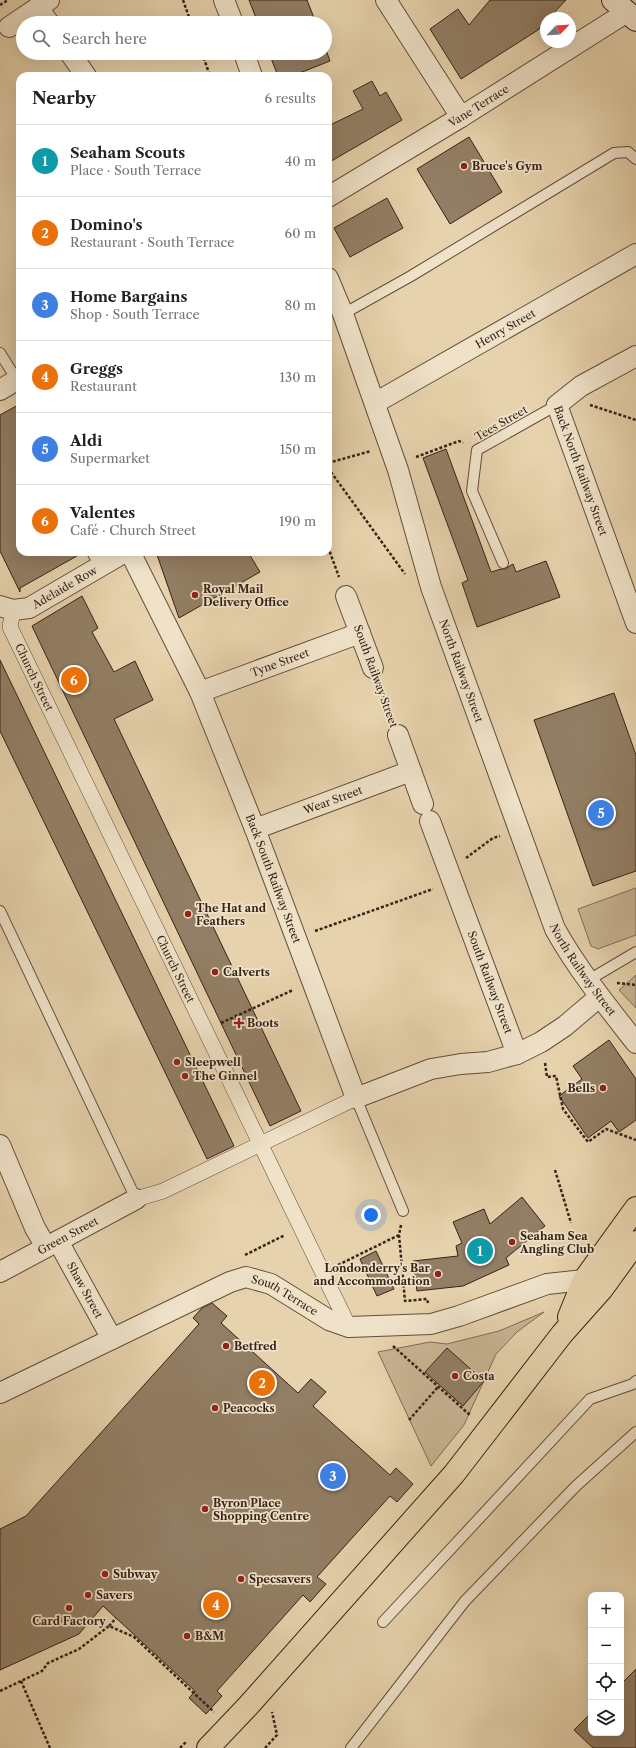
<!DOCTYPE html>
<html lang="en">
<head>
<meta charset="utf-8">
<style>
	body { margin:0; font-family:"Libre Caslon Text",serif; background:#f6f6f6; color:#202124 }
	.controls { position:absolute; right:12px; bottom:12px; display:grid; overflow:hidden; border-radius:8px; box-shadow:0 4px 16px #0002 }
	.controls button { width:36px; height:36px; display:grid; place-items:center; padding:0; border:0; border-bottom:1px solid #e0e0e0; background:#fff; color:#202124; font:20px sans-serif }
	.compass { position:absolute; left:540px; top:12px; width:36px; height:36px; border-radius:50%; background:#fff; box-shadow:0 4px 16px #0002; rotate:65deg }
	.you { position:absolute; left:371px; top:1215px; width:14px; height:14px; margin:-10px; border:3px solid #fff; border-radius:50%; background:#1a73e8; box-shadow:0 0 0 6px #1a73e833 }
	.badge { display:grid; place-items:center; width:26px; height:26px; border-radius:50%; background:#0b8043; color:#fff; font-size:13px; font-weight:700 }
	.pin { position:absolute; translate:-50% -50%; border:2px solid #fff; box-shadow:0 1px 4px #0006 }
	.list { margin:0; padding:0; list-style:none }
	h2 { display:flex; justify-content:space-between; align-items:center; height:52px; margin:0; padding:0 16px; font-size:17px }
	h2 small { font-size:13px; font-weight:400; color:#757577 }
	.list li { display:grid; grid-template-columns:26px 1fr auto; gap:12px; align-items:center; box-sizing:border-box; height:72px; padding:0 16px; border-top:1px solid #e0e0e0 }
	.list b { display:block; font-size:15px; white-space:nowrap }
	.list p { margin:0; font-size:13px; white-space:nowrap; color:#757577 }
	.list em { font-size:13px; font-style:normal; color:#757577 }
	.icon { flex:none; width:22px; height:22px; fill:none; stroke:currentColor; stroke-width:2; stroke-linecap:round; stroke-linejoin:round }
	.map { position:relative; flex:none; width:636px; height:1748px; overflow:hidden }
	.search { position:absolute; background:#fff; box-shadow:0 4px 16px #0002; left:16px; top:16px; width:316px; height:44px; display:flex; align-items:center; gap:10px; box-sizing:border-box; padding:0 14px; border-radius:22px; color:#757577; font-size:15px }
	.panel { position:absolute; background:#fff; box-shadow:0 4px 16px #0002; left:16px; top:72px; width:316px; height:484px; border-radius:12px }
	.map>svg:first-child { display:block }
	.green { fill:#c8b493; stroke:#7f6b55 }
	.building { fill:#927e64; stroke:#362217 }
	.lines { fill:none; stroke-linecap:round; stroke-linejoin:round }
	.service-casing { stroke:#624e3c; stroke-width:12 }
	.pedestrian-casing { stroke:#624e3c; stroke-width:16 }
	.minor-casing { stroke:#624e3c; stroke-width:22 }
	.secondary-casing { stroke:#362217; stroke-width:24 }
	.primary-casing { stroke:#362217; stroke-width:24 }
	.path { stroke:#362217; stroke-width:2.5; stroke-dasharray:3 2; stroke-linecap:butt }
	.service { stroke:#efe2c9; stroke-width:10 }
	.pedestrian { stroke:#efe2c9; stroke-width:15 }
	.minor { stroke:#efe2c9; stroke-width:20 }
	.secondary { stroke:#efe2c9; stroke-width:22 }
	.primary { stroke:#e6d2ac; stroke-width:22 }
	.poi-dot { fill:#8f2418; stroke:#efe2c9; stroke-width:1.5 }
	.labels { text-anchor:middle; stroke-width:3.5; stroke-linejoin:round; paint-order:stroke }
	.street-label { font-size:11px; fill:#362217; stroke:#efe2c9 }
	.poi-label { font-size:11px; font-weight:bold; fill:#362217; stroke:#efe2c9; text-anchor:start }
</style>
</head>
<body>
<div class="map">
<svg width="636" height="1748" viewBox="0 0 636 1748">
	<rect width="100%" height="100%" fill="#e6d2ac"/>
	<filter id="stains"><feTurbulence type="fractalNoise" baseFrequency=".005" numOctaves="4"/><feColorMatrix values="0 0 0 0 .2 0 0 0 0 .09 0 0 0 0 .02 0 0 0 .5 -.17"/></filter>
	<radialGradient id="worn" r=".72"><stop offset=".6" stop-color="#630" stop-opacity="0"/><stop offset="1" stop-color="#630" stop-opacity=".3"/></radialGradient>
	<path class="green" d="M 636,888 L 636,935 L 598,949 L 591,946 L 578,909 Z
		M 636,975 L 636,1008 L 619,990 Z
		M 544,1312 L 517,1332 L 496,1354 L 464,1425 L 431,1466 L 378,1352 L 430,1342 L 447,1344 L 499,1331 Z"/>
	<path class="building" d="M 249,0 L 307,0 L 316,23 L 258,23 Z
		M 490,0 L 566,0 L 549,18 L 546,18 L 546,21 L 538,30 L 461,79 L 430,29 L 458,9 L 469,25 Z
		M 325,47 L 330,61 L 292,76 L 278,76 L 269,53 L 325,53 Z
		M 372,81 L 380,96 L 386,92 L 402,120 L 328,163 L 328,126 L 363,109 L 353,91 Z
		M 469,137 L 502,192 L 450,224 L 417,169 Z
		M 387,198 L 403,228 L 350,257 L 334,228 Z
		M 20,404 L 20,552 L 84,552 L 20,588 L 20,592 L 0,551 L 0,415 Z
		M 446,449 L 491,572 L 501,569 L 505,569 L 513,564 L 516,572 L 546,561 L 560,597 L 477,627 L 462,583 L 468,580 L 423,458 Z
		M 156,552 L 248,552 L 260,572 L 179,618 Z
		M 82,596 L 98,628 L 92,632 L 114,672 L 135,661 L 153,700 L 114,719 L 301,1111 L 270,1126 L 32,626 Z
		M 0,660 L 234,1146 L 207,1159 L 0,731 Z
		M 614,693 L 636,755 L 636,871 L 593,886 L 534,720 Z
		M 609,1040 L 636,1079 L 636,1120 L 619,1132 L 611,1121 L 588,1138 L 559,1096 L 582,1079 L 573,1066 Z
		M 522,1197 L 545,1226 L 506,1258 L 509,1265 L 463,1286 L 417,1291 L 413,1261 L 458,1256 L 456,1246 L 462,1243 L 453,1222 L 484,1209 L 490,1224 Z
		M 376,1251 L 394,1289 L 377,1296 L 360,1259 Z
		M 212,1303 L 227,1316 L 221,1323 L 298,1393 L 311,1379 L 326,1392 L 313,1406 L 390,1475 L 396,1468 L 413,1484 L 397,1502 L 390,1496 L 317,1577 L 326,1584 L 310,1602 L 303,1595 L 217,1691 L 222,1696 L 206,1714 L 189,1698 L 195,1691 L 103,1606 L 79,1634 L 0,1670 L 0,1529 L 26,1516 L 199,1324 L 193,1318 L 202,1308 Z
		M 447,1348 L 484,1381 L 463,1406 L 425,1372 Z
		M 636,1669 L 636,1748 L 593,1748 L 574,1730 L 591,1713 L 591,1733 L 621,1733 L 621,1684 Z"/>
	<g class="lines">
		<defs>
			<path id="service" d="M 343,314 L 411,276 L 614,153 L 628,152 L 636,159
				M 0,353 L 17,380
				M 92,552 L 100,567
				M 503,563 L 472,491 L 477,450 L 557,405
				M 0,911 L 136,1199
				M 587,981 L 636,952
				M 356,1098 L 403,1211
				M 383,1622 L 590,1399 L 633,1384 L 636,1381
				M 351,1748 L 465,1601 L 576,1486 L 636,1432"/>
			<g id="pedestrian">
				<path id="s1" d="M 13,610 L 10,627 L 349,1327"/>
				<path d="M 136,1199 L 163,1191 L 356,1098"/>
			</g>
			<g id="minor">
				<path d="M 224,0 L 233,23"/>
				<path d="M 386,0 L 461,117"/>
				<path d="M 38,8 L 49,23"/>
				<path d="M 9,27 L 49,0"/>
				<path d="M 70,53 L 86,76"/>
				<path d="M 244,53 L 252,76"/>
				<path id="s2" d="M 328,197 L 461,117 L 627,12"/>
				<path id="s3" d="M 328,278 L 343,314 L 398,470 L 431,587 L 555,929 C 578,970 607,1006 636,1043"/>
				<path id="s4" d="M 636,356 L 581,386 L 557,405 L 636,623"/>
				<path d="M 0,390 L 20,378"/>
				<path id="s5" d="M 375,403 L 636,254"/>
				<path id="s6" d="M 130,552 L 200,692 L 255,829 L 356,1098 L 431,1069 L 461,1064 L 488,1062 L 517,1054 L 541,1042 L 565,1026 L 599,997"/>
				<path d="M 346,596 L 373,668"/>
				<path id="s7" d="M 0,606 L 13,610 L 29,608 L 125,552"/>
				<path id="s8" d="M 200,692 L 360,633"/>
				<path d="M 398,735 L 423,804"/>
				<path id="s9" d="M 430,821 L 517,1054"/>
				<path id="s10" d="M 255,829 L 411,771"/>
				<path d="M 0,1145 L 35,1228 L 46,1247"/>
				<path id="s11" d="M 58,1241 L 112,1339"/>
				<path id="s12" d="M 0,1272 L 136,1199"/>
				<path id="s13" d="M 0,1393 L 230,1282 L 246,1277 L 271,1284 L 329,1320 L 349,1327 L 431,1324 L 459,1316 L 547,1284 L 584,1280"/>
			</g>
			<path id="secondary" d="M 613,0 L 636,20"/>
			<path id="primary" d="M 569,1317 L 584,1280 L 636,1208
				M 208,1748 L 248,1706 L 454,1474 L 562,1334 L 602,1289 L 636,1242"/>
		</defs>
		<use href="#service" class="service-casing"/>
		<use href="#pedestrian" class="pedestrian-casing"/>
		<use href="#minor" class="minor-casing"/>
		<use href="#secondary" class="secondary-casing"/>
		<use href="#primary" class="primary-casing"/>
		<path class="path" d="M 183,0 L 191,23
			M 0,5 L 8,0
			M 202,53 L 210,76
			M 590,405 L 636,420
			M 416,457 L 459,441 L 463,443
			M 328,463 L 371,451
			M 328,468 L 405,574
			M 328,547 L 339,577
			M 380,687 L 391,716
			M 466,858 L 493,838 L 500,836
			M 315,931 L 433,889
			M 617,983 L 636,985
			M 221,1023 L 293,990
			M 545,1063 L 547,1077 L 556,1076 L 563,1109 L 588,1142 L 606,1129 L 636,1140
			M 555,1170 L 571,1223
			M 401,1225 L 399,1235 L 405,1301 L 427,1299 L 428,1303
			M 245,1255 L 285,1235
			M 338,1265 L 399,1235
			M 393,1346 L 471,1416
			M 409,1420 L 438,1387
			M 109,1626 L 116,1618
			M 21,1681 L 50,1748
			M 0,1691 L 42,1671 L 48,1663 L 79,1649 L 109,1626 L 134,1637 L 214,1712
			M 180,1748 L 187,1741
			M 265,1748 L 277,1735 L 272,1712"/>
		<use href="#service" class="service"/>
		<use href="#pedestrian" class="pedestrian"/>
		<use href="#minor" class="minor"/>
		<use href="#secondary" class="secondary"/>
		<use href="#primary" class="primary"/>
	</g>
	<g class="poi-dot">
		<circle cx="464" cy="166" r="4"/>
		<circle cx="195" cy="595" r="4"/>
		<circle cx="188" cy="914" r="4"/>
		<circle cx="215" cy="972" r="4"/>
		<path d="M237 1017h4v4h4v4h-4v4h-4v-4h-4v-4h4z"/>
		<circle cx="177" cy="1062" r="4"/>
		<circle cx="185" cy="1076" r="4"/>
		<circle cx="603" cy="1088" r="4"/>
		<circle cx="512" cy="1242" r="4"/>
		<circle cx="438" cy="1274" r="4"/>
		<circle cx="226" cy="1346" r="4"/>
		<circle cx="455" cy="1376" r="4"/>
		<circle cx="215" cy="1408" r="4"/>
		<circle cx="205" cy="1509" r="4"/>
		<circle cx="105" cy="1574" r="4"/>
		<circle cx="241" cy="1579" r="4"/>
		<circle cx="88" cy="1595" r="4"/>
		<circle cx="69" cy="1608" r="4"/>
		<circle cx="187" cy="1636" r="4"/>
	</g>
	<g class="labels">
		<g class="street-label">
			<text dy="4" stroke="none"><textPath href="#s2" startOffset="176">Vane Terrace</textPath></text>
			<text dy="4" stroke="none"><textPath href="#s5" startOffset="150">Henry Street</textPath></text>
			<text transform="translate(501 423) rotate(-30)" y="4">Tees Street</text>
			<text dy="4" stroke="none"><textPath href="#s4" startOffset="163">Back North Railway Street</textPath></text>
			<text dy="4" stroke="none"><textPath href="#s7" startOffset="71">Adelaide Row</textPath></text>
			<text dy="4" stroke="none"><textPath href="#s8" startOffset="85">Tyne Street</textPath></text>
			<text dy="4" stroke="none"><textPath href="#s3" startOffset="415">North Railway Street</textPath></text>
			<text transform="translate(376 676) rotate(70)" y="4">South Railway Street</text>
			<text dy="4" stroke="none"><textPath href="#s1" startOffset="73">Church Street</textPath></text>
			<text dy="4" stroke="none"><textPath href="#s10" startOffset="83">Wear Street</textPath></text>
			<text dy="4" stroke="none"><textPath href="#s6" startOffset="357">Back South Railway Street</textPath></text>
			<text dy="4" stroke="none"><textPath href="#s1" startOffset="397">Church Street</textPath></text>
			<text dy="4" stroke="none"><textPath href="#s3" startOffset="739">North Railway Street</textPath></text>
			<text dy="4" stroke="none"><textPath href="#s9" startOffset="172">South Railway Street</textPath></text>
			<text dy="4" stroke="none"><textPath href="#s12" startOffset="77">Green Street</textPath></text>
			<text dy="4" stroke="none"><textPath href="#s11" startOffset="56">Shaw Street</textPath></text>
			<text dy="4" stroke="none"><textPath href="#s13" startOffset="315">South Terrace</textPath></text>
		</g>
		<g class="poi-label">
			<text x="472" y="170">Bruce's Gym</text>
			<text x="203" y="593">Royal Mail<tspan x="203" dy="13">Delivery Office</tspan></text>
			<text x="196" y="912">The Hat and<tspan x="196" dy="13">Feathers</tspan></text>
			<text x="223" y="976">Calverts</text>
			<text x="247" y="1027">Boots</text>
			<text x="185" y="1066">Sleepwell</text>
			<text x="193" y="1080">The Ginnel</text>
			<text x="595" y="1092" text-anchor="end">Bells</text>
			<text x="520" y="1240">Seaham Sea<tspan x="520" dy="13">Angling Club</tspan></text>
			<text x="430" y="1272" text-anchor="end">Londonderry's Bar<tspan x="430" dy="13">and Accommodation</tspan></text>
			<text x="234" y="1350">Betfred</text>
			<text x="463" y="1380">Costa</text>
			<text x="223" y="1412">Peacocks</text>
			<text x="213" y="1507">Byron Place<tspan x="213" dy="13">Shopping Centre</tspan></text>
			<text x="113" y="1578">Subway</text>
			<text x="249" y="1583">Specsavers</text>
			<text x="96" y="1599">Savers</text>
			<text x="69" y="1625" text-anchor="middle">Card Factory</text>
			<text x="195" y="1640">B&amp;M</text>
		</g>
	</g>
	<rect width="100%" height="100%" filter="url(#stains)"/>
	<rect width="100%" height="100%" fill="url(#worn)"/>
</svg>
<div class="controls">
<button>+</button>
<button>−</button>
<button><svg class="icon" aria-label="locate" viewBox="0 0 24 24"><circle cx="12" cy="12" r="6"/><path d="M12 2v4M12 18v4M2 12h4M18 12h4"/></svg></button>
<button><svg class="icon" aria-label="layers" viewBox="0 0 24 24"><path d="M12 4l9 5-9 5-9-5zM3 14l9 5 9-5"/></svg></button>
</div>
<svg class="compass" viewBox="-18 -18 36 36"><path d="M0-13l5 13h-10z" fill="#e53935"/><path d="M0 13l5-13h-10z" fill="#757577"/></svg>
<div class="you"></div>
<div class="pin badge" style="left:480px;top:1251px;background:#0f9aa8">1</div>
<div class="pin badge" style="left:262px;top:1383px;background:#e8710a">2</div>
<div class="pin badge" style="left:333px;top:1476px;background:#3f7fe0">3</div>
<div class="pin badge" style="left:216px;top:1605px;background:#e8710a">4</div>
<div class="pin badge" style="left:601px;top:813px;background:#3f7fe0">5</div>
<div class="pin badge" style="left:74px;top:680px;background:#e8710a">6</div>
<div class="search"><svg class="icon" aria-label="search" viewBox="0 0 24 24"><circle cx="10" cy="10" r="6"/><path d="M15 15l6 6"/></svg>Search here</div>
<section class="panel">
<h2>Nearby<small>6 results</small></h2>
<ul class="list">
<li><span class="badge" style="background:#0f9aa8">1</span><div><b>Seaham Scouts</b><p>Place · South Terrace</p></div><em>40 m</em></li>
<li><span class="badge" style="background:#e8710a">2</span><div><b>Domino's</b><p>Restaurant · South Terrace</p></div><em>60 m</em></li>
<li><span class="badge" style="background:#3f7fe0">3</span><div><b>Home Bargains</b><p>Shop · South Terrace</p></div><em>80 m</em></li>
<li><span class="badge" style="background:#e8710a">4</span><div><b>Greggs</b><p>Restaurant</p></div><em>130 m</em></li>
<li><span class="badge" style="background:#3f7fe0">5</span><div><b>Aldi</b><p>Supermarket</p></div><em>150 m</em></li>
<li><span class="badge" style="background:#e8710a">6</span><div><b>Valentes</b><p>Café · Church Street</p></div><em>190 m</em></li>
</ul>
</section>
</div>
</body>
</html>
